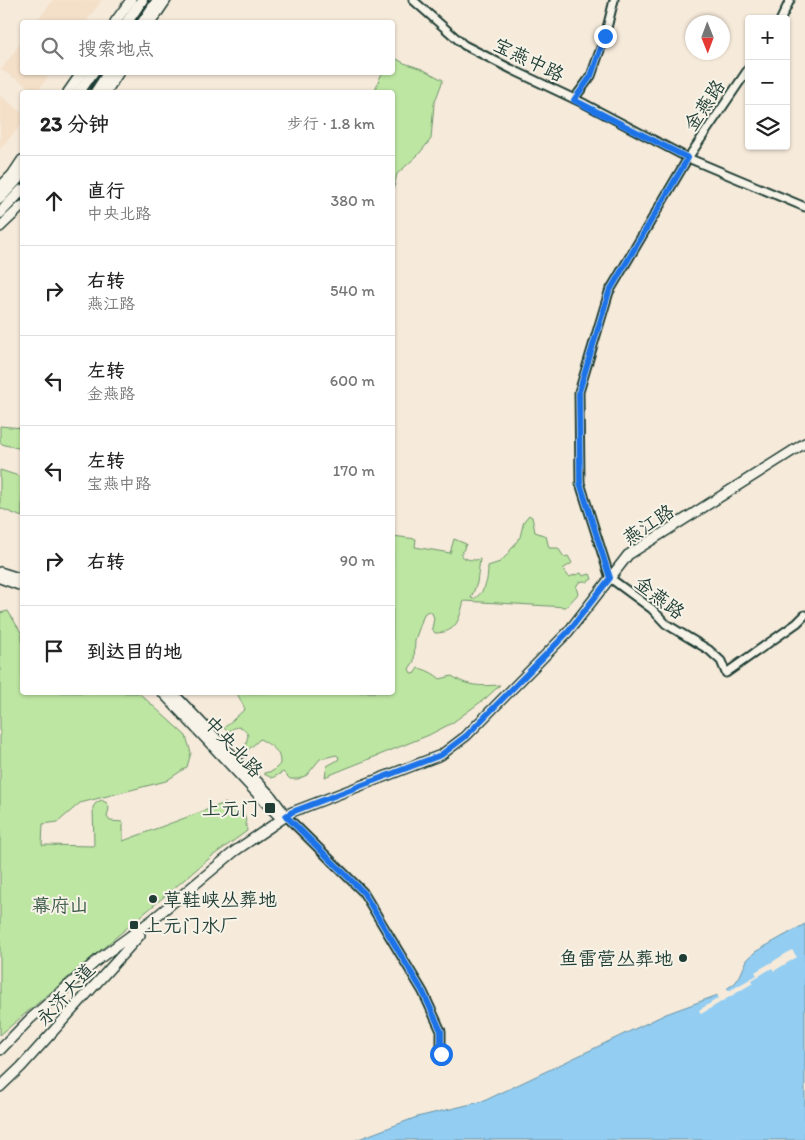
<!DOCTYPE html>
<html lang="zh">
<head>
<meta charset="utf-8">
<style>
	body { margin:0; font-family:Itim,"LXGW WenKai TC",sans-serif; background:#f6f6f6; color:#222 }
	.controls { position:absolute; right:15px; top:15px; display:grid; overflow:hidden; border-radius:5px; box-shadow:0 1px 4px #0004 }
	.controls button { width:45px; height:45px; display:grid; place-items:center; padding:0; border:0; border-bottom:1px solid #e0e0e0; background:#fff; color:#222; font:25px sans-serif }
	.compass { position:absolute; left:685px; top:15px; width:45px; height:45px; border-radius:50%; background:#fff; box-shadow:0 1px 4px #0004; rotate:179deg }
	.stop { position:absolute; width:15px; height:15px; margin:-11px; border:4px solid #1a73e8; border-radius:50%; background:#fff }
	.stop.end { background:#1a73e8; border-color:#fff; box-shadow:0 1px 5px #0008 }
	.list { margin:0; padding:0; list-style:none }
	h2 { display:flex; justify-content:space-between; align-items:center; height:65px; margin:0; padding:0 20px; font-size:21px }
	h2 small { font-size:16px; font-weight:400; color:#767676 }
	.list li { display:grid; grid-template-columns:32px 1fr auto; gap:15px; align-items:center; box-sizing:border-box; height:90px; padding:0 20px; border-top:1px solid #e0e0e0 }
	.list b { display:block; font-size:19px; white-space:nowrap }
	.list p { margin:0; font-size:16px; white-space:nowrap; color:#767676 }
	.list em { font-size:16px; font-style:normal; color:#767676 }
	.icon { flex:none; width:28px; height:28px; fill:none; stroke:currentColor; stroke-width:2; stroke-linecap:round; stroke-linejoin:round }
	.map { position:relative; flex:none; width:805px; height:1140px; overflow:hidden }
	.search { position:absolute; background:#fff; box-shadow:0 1px 4px #0004; left:20px; top:20px; width:375px; height:55px; display:flex; align-items:center; gap:12px; box-sizing:border-box; padding:0 18px; border-radius:5px; color:#767676; font-size:19px }
	.panel { position:absolute; background:#fff; box-shadow:0 1px 4px #0004; left:20px; top:90px; width:375px; height:605px; border-radius:5px }
	.map>svg:first-child { display:block }
	.built { fill:#f4e0c9 }
	.green { fill:#bde6a2; stroke:#6e926b }
	.water { fill:#93cdf2; stroke:#6593a6 }
	.pier { fill:#f6eada }
	.lines { fill:none; stroke-linecap:round; stroke-linejoin:round }
	.minor-casing { stroke:#1f3d34; stroke-width:11 }
	.major-casing { stroke:#1f3d34; stroke-width:12 }
	.highway-casing { stroke:#1f3d34; stroke-width:14 }
	.minor { stroke:#f7f3e8; stroke-width:7 }
	.major { stroke:#f7f3e8; stroke-width:9 }
	.highway { stroke:#f7f3e8; stroke-width:10 }
	.route { stroke:#1a73e8; stroke-width:6 }
	.poi-dot { fill:#1f3d34; stroke:#f7f3e8; stroke-width:2 }
	.labels { text-anchor:middle; stroke-width:4; stroke-linejoin:round; paint-order:stroke }
	.street-label { font-size:19px; fill:#1f3d34; stroke:#f7f3e8 }
	.poi-label { font-size:19px; fill:#1f3d34; stroke:#f7f3e8; text-anchor:end }
	.park-label { font-size:19px; fill:#375644; stroke:#f7f3e8 }
</style>
</head>
<body>
<div class="map">
<svg width="805" height="1140" viewBox="0 0 805 1140">
	<rect width="100%" height="100%" fill="#f6eada"/>
	<filter id="ink" filterUnits="userSpaceOnUse"><feTurbulence type="fractalNoise" baseFrequency=".02" numOctaves="2"/><feDisplacementMap in="SourceGraphic" scale="10" xChannelSelector="R" yChannelSelector="G"/><feConvolveMatrix kernelMatrix="1 2 1 2 8 2 1 2 1" color-interpolation-filters="sRGB"/></filter>
	<g filter="url(#ink)">
		<path class="built" d="M 53,0 L 102,0 L 86,22 L 36,22 Z
			M 22,41 L 22,72 L 51,73 L 37,92 L 1,70 Z
			M 0,95 L 22,113 L 22,124 L 0,149 Z"/>
		<path class="green" d="M 393,57 L 404,63 L 422,69 L 443,80 L 434,104 L 431,139 L 418,155 L 397,174 L 393,191 L 392,92 L 374,92 L 382,73 L 392,72 Z
			M 0,426 L 22,428 L 22,449 L 5,445 L 0,443 Z
			M 0,470 L 22,477 L 22,517 L 0,508 Z
			M 529,515 L 532,517 L 535,532 L 546,536 L 549,548 L 558,548 L 564,557 L 568,556 L 572,563 L 563,569 L 569,577 L 581,573 L 583,576 L 590,574 L 592,579 L 587,582 L 584,581 L 579,582 L 576,587 L 578,594 L 566,607 L 464,601 C 459,618 458,633 435,633 L 432,629 L 434,618 L 432,613 L 428,611 L 424,614 L 421,623 L 415,640 L 414,661 L 409,669 L 411,673 L 414,674 L 418,668 C 425,669 435,674 440,679 L 452,676 C 468,687 481,686 500,685 L 486,698 L 452,723 L 429,735 L 327,776 L 325,777 L 327,766 L 338,760 L 339,757 L 336,755 L 320,759 L 307,775 L 298,779 L 290,779 L 283,772 L 272,778 L 264,774 L 264,773 L 273,771 L 280,764 C 281,750 270,745 260,739 L 248,750 L 245,747 L 248,736 C 245,725 236,725 228,732 L 224,728 L 245,709 L 237,693 L 392,692 L 393,528 L 394,528 L 393,536 L 416,539 L 415,547 L 450,553 L 454,539 L 466,544 L 461,555 C 465,560 474,561 480,559 L 477,583 L 471,598 L 474,599 C 486,591 488,580 488,566 L 500,562 L 507,555 L 520,537 L 524,521 Z
			M 8,611 L 22,634 L 22,692 L 139,693 L 186,736 L 191,753 L 187,767 L 166,781 L 80,803 L 58,822 L 43,824 L 42,845 L 94,846 L 93,807 L 96,803 L 101,800 L 107,803 L 109,808 L 107,817 L 110,821 L 123,822 L 123,841 L 225,803 L 245,816 L 247,831 L 211,857 L 0,1035 L 0,613 Z"/>
		<path class="water" d="M 805,924 L 805,1140 L 356,1140 L 417,1117 L 484,1101 L 666,1014 L 718,995 L 735,983 L 740,976 L 747,960 L 755,952 Z"/>
		<path class="pier" d="M 792,950 L 797,957 L 774,971 L 772,968 L 752,980 L 753,983 L 701,1014 L 699,1010 L 719,998 L 716,993 L 726,987 L 729,991 L 757,975 L 755,972 Z"/>
		<g class="lines">
			<defs>
				<path id="minor" d="M 413,0 L 464,45 L 513,70 L 585,104 L 688,158 L 805,207
					M 781,19 L 790,0
					M 749,68 L 688,158 L 609,292 L 579,392 L 580,483 L 610,578 L 652,609 L 666,624 L 709,650 L 721,661 L 726,673 L 797,623 L 805,615
					M 574,99 L 591,76 L 605,36 L 614,0
					M 286,816 L 363,892 L 423,992 L 441,1031 L 441,1054"/>
				<path id="major" d="M 115,22 L 131,0
					M 151,22 L 166,0
					M 68,92 L 82,72
					M 106,92 L 119,72
					M 0,187 L 12,175 L 22,160
					M 0,227 L 22,206
					M 0,572 L 22,579
					M 0,578 L 22,586
					M 162,692 L 265,802 L 279,816 L 286,816
					M 172,692 L 270,795 L 286,816
					M 0,1050 L 30,1019 L 100,958 L 152,920 L 235,851 L 292,812 L 441,755 L 466,736 L 568,632 L 628,555 L 805,443
					M 0,1087 L 21,1067 L 140,935"/>
				<path id="highway" d="M 127,22 L 142,0
					M 143,22 L 158,0
					M 79,92 L 93,72
					M 96,92 L 109,72
					M 0,198 L 22,174
					M 0,213 L 22,190"/>
			</defs>
			<use href="#minor" class="minor-casing"/>
			<use href="#major" class="major-casing"/>
			<use href="#highway" class="highway-casing"/>
			<use href="#minor" class="minor"/>
			<use href="#major" class="major"/>
			<use href="#highway" class="highway"/>
		</g>
	</g>
	<g class="lines" filter="url(#ink)">
		<path class="route" d="M 441,1054 L 441,1031 L 423,992 L 363,892 L 286,816 L 292,812 L 441,755 L 466,736 L 568,632 L 610,578 L 580,483 L 579,392 L 609,292 L 688,158 L 574,100 L 591,76 L 605,36"/>
	</g>
	<g class="poi-dot">
		<rect x="264" y="802" width="12" height="12" rx="2.5"/>
		<circle cx="153" cy="899" r="5"/>
		<rect x="129" y="920" width="10" height="10" rx="2.5"/>
		<circle cx="683" cy="958" r="5"/>
	</g>
	<g class="labels">
		<g class="street-label">
			<text transform="translate(529 59) rotate(26)" y="7">宝燕中路</text>
			<text transform="translate(704 105) rotate(-56)" y="7">金燕路</text>
			<text transform="translate(648 524) rotate(-33)" y="7">燕江路</text>
			<text transform="translate(660 597) rotate(38)" y="7">金燕路</text>
			<text transform="translate(234 746) rotate(47)" y="7">中央北路</text>
			<text transform="translate(65 994) rotate(-48)" y="7">永济大道</text>
		</g>
		<g class="poi-label">
			<text x="259" y="815">上元门</text>
			<text x="163" y="906" text-anchor="start">草鞋峡丛葬地</text>
			<text x="144" y="932" text-anchor="start">上元门水厂</text>
			<text x="673" y="965">鱼雷营丛葬地</text>
		</g>
		<g class="park-label">
			<text x="60" y="912">幕府山</text>
		</g>
	</g>
</svg>
<div class="controls">
<button>+</button>
<button>−</button>
<button><svg class="icon" aria-label="layers" viewBox="0 0 24 24"><path d="M12 4l9 5-9 5-9-5zM3 14l9 5 9-5"/></svg></button>
</div>
<svg class="compass" viewBox="-18 -18 36 36"><path d="M0-13l5 13h-10z" fill="#e53935"/><path d="M0 13l5-13h-10z" fill="#767676"/></svg>
<div class="stop" style="left:441px;top:1054px"></div>
<div class="stop end" style="left:605px;top:36px"></div>
<div class="search"><svg class="icon" aria-label="search" viewBox="0 0 24 24"><circle cx="10" cy="10" r="6"/><path d="M15 15l6 6"/></svg>搜索地点</div>
<section class="panel">
<h2>23 分钟<small>步行 · 1.8 km</small></h2>
<ul class="list">
<li><svg class="icon" aria-label="ahead" viewBox="0 0 24 24"><path d="M12 20V5M6 11l6-6 6 6"/></svg><div><b>直行</b><p>中央北路</p></div><em>380 m</em></li>
<li><svg class="icon" aria-label="right" viewBox="0 0 24 24"><path d="M7 20v-9h11M14 6l5 5-5 5"/></svg><div><b>右转</b><p>燕江路</p></div><em>540 m</em></li>
<li><svg class="icon" aria-label="left" viewBox="0 0 24 24"><path d="M17 20v-9H6M10 6l-5 5 5 5"/></svg><div><b>左转</b><p>金燕路</p></div><em>600 m</em></li>
<li><svg class="icon" aria-label="left" viewBox="0 0 24 24"><path d="M17 20v-9H6M10 6l-5 5 5 5"/></svg><div><b>左转</b><p>宝燕中路</p></div><em>170 m</em></li>
<li><svg class="icon" aria-label="right" viewBox="0 0 24 24"><path d="M7 20v-9h11M14 6l5 5-5 5"/></svg><div><b>右转</b></div><em>90 m</em></li>
<li><svg class="icon" aria-label="arrive" viewBox="0 0 24 24"><path d="M6 21V4h12l-3 4 3 4H6"/></svg><div><b>到达目的地</b></div></li>
</ul>
</section>
</div>
</body>
</html>
